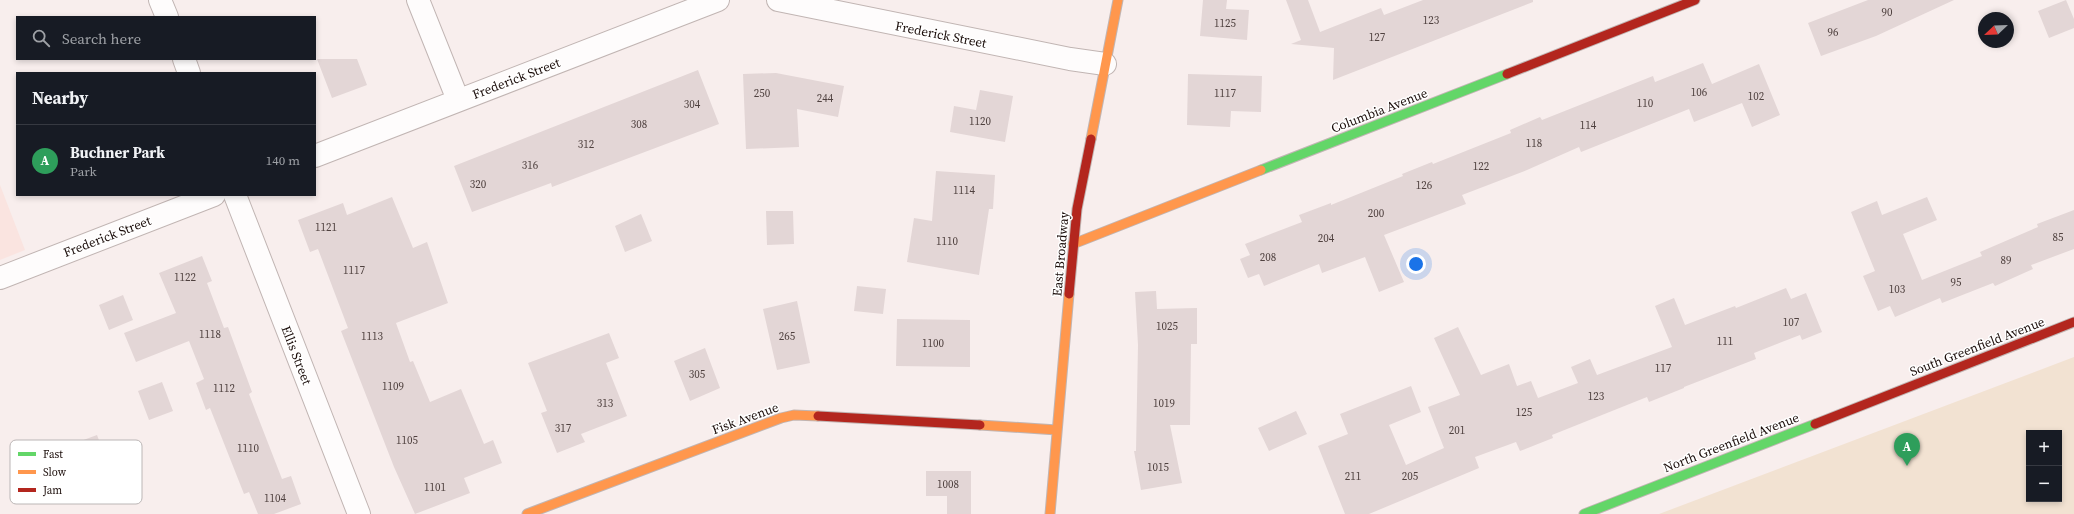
<!DOCTYPE html>
<html lang="en">
<head>
<meta charset="utf-8">
<style>
	body { margin:0; font-family:"Source Serif 4",serif; background:#242831; color:#f1f3f6 }
	.controls { position:absolute; right:12px; bottom:12px; display:grid; overflow:hidden; border-radius:0px; box-shadow:0 2px 6px #0003 }
	.controls button { width:36px; height:36px; display:grid; place-items:center; padding:0; border:0; border-bottom:1px solid #363941; background:#171b24; color:#f1f3f6; font:20px sans-serif }
	.compass { position:absolute; left:1978px; top:12px; width:36px; height:36px; border-radius:50%; background:#171b24; box-shadow:0 2px 6px #0003; rotate:247deg }
	.you { position:absolute; left:1416px; top:264px; width:14px; height:14px; margin:-10px; border:3px solid #fff; border-radius:50%; background:#1a73e8; box-shadow:0 0 0 6px #1a73e833 }
	.badge { display:grid; place-items:center; width:26px; height:26px; border-radius:50%; background:#b3afaf; color:#fff; font-size:13px; font-weight:700 }
	.pin { position:absolute; translate:-50% -33px; filter:drop-shadow(0 1px 2px #0008) }
	.pin::after { content:''; position:absolute; top:21px; width:14px; height:12px; background:inherit; clip-path:polygon(0 0,100% 0,50% 100%) }
	.list { margin:0; padding:0; list-style:none }
	h2 { display:flex; justify-content:space-between; align-items:center; height:52px; margin:0; padding:0 16px; font-size:17px }
	h2 small { font-size:13px; font-weight:400; color:#9ea1a6 }
	.list li { display:grid; grid-template-columns:26px 1fr auto; gap:12px; align-items:center; box-sizing:border-box; height:72px; padding:0 16px; border-top:1px solid #363941 }
	.list b { display:block; font-size:15px; white-space:nowrap }
	.list p { margin:0; font-size:13px; white-space:nowrap; color:#9ea1a6 }
	.list em { font-size:13px; font-style:normal; color:#9ea1a6 }
	.icon { flex:none; width:22px; height:22px; fill:none; stroke:currentColor; stroke-width:2; stroke-linecap:round; stroke-linejoin:round }
	.map { position:relative; flex:none; width:2074px; height:514px; overflow:hidden }
	.search { position:absolute; background:#171b24; box-shadow:0 2px 6px #0003; left:16px; top:16px; width:300px; height:44px; display:flex; align-items:center; gap:10px; box-sizing:border-box; padding:0 14px; border-radius:0px; color:#9ea1a6; font-size:15px }
	.panel { position:absolute; background:#171b24; box-shadow:0 2px 6px #0003; left:16px; top:72px; width:300px; height:124px; border-radius:0px }
	.map>svg:first-child { display:block }
	.built { fill:#fae4e0 }
	.green { fill:#f2e2d2; fill-rule:evenodd }
	.building { fill:#e3d6d6 }
	.lines { fill:none; stroke-linecap:round; stroke-linejoin:round }
	.street-casing { stroke:#c1b5b3; stroke-width:24 }
	.fast-casing { stroke:#c1b5b3; stroke-width:11 }
	.slow-casing { stroke:#c1b5b3; stroke-width:11 }
	.jam-casing { stroke:#c1b5b3; stroke-width:11 }
	.street { stroke:#fefcfc; stroke-width:22 }
	.fast { stroke:#63d668; stroke-width:9 }
	.slow { stroke:#ff974d; stroke-width:9 }
	.jam { stroke:#b3261e; stroke-width:9 }
	.labels { text-anchor:middle; stroke-width:3; stroke-linejoin:round; paint-order:stroke }
	.number-label { font-size:11px; fill:#4f413f }
	.street-label { font-size:13px; fill:#1b0d0a; stroke:#fff }
	.key { fill:#fff; stroke:#bbb6b6; stroke-width:1 }
	.key-label { font-size:11px; fill:#1b0d0a }
</style>
</head>
<body>
<div class="map">
<svg width="2074" height="514" viewBox="0 0 2074 514">
	<rect width="100%" height="100%" fill="#f8eeed"/>
	<path class="built" d="M 0,185 L 25,250 L 0,260 Z"/>
	<path class="green" d="M 2074,357 L 2074,514 L 1659,514 ZM 2029,433 L 2059,433 L 2059,499 L 2029,499 Z"/>
	<path class="building" d="M 1203,0 L 1227,0 L 1226,9 L 1249,10 L 1247,40 L 1200,36 Z
		M 1286,0 L 1308,0 L 1320,32 L 1381,8 L 1384,15 L 1423,0 L 1533,0 L 1533,2 L 1333,80 L 1334,48 L 1291,44 L 1301,40 Z
		M 1868,0 L 1954,0 L 1876,36 L 1821,56 L 1808,23 Z
		M 2066,0 L 2074,19 L 2074,28 L 2049,38 L 2038,11 Z
		M 317,59 L 357,59 L 367,85 L 332,98 Z
		M 1703,63 L 1712,84 L 1759,64 L 1780,115 L 1752,127 L 1742,103 L 1694,122 L 1689,109 L 1581,152 L 1579,147 L 1527,170 L 1462,195 L 1466,204 L 1384,235 L 1404,282 L 1379,292 L 1365,257 L 1322,273 L 1319,264 L 1264,286 L 1259,274 L 1248,278 L 1240,259 L 1250,255 L 1245,244 L 1302,222 L 1299,215 L 1331,203 L 1331,205 L 1403,176 L 1402,174 L 1432,162 L 1433,164 L 1511,133 L 1510,130 L 1540,117 L 1542,120 L 1653,76 L 1655,82 Z
		M 698,70 L 719,124 L 552,187 L 551,183 L 472,212 L 454,166 Z
		M 776,73 L 844,86 L 838,117 L 797,109 L 799,147 L 746,149 L 743,74 Z
		M 1188,74 L 1262,76 L 1261,112 L 1231,111 L 1230,127 L 1187,125 Z
		M 980,90 L 1013,96 L 1005,142 L 950,132 L 954,106 L 976,110 Z
		M 936,171 L 995,175 L 993,209 L 989,209 L 979,275 L 907,262 L 914,218 L 932,221 Z
		M 392,197 L 413,248 L 427,242 L 448,303 L 396,323 L 410,362 L 413,361 L 430,402 L 461,389 L 484,444 L 493,440 L 502,463 L 464,478 L 470,493 L 415,514 L 394,467 L 341,331 L 348,328 L 318,249 L 310,252 L 298,220 L 343,203 L 347,215 Z
		M 1927,197 L 1937,220 L 1903,234 L 1922,280 L 1982,256 L 1980,252 L 2038,227 L 2037,224 L 2074,210 L 2074,249 L 2031,265 L 2033,269 L 1995,286 L 1993,283 L 1942,303 L 1940,298 L 1895,317 L 1890,306 L 1878,311 L 1863,276 L 1875,271 L 1851,212 L 1877,201 L 1882,215 Z
		M 766,211 L 793,211 L 794,244 L 767,245 Z
		M 641,214 L 652,241 L 625,252 L 615,226 Z
		M 202,256 L 212,281 L 207,283 L 224,328 L 228,327 L 252,392 L 249,394 L 282,479 L 291,476 L 301,504 L 274,514 L 258,514 L 249,492 L 244,494 L 210,408 L 206,410 L 196,383 L 204,379 L 189,341 L 136,362 L 124,333 L 176,313 L 159,273 Z
		M 857,286 L 886,289 L 883,314 L 854,311 Z
		M 1786,288 L 1791,299 L 1806,293 L 1822,332 L 1802,340 L 1800,335 L 1754,353 L 1756,359 L 1684,387 L 1684,388 L 1649,402 L 1647,397 L 1552,435 L 1553,438 L 1520,451 L 1516,442 L 1475,457 L 1479,468 L 1369,514 L 1345,514 L 1318,446 L 1348,434 L 1340,414 L 1411,386 L 1421,412 L 1389,425 L 1406,465 L 1444,448 L 1428,407 L 1460,395 L 1434,338 L 1458,327 L 1481,375 L 1509,364 L 1517,386 L 1531,381 L 1538,398 L 1578,383 L 1571,367 L 1590,359 L 1597,375 L 1672,347 L 1655,306 L 1674,298 L 1685,325 L 1735,306 L 1736,308 Z
		M 1156,291 L 1157,309 L 1197,308 L 1197,344 L 1191,344 L 1190,425 L 1170,425 L 1182,483 L 1141,490 L 1134,451 L 1136,451 L 1138,345 L 1135,292 Z
		M 123,295 L 133,320 L 109,330 L 99,305 Z
		M 797,301 L 810,363 L 777,370 L 763,309 Z
		M 897,319 L 970,320 L 970,367 L 896,366 Z
		M 609,333 L 619,358 L 606,363 L 627,416 L 581,434 L 585,442 L 557,453 L 541,413 L 547,411 L 528,363 Z
		M 705,348 L 720,388 L 690,401 L 674,361 Z
		M 162,382 L 173,411 L 149,420 L 138,391 Z
		M 1296,411 L 1307,434 L 1269,451 L 1258,428 Z
		M 97,435 L 106,459 L 79,470 L 70,445 Z
		M 926,471 L 971,471 L 971,514 L 947,514 L 947,496 L 926,496 Z"/>
	<g class="lines">
		<defs>
			<path id="street" d="M 160,0 L 167,17
				M 418,0 L 458,100
				M 778,0 L 1070,59 L 1105,64
				M 184,59 L 189,73
				M 315,156 L 718,0
				M 235,195 L 359,514
				M 0,278 L 214,195"/>
			<path id="fast" d="M 1261,170 L 1507,74
				M 1584,514 L 1815,424"/>
			<path id="slow" d="M 1091,139 L 1118,0
				M 1073,244 L 1261,170
				M 980,425 L 1057,430
				M 527,514 L 781,418 L 794,415 L 818,416
				M 1050,514 L 1069,294"/>
			<path id="jam" d="M 1507,74 L 1695,0
				M 1069,294 L 1077,209 L 1091,139
				M 818,416 L 980,425
				M 1815,424 L 2074,322"/>
		</defs>
		<use href="#street" class="street-casing"/>
		<use href="#fast" class="fast-casing"/>
		<use href="#slow" class="slow-casing"/>
		<use href="#jam" class="jam-casing"/>
		<use href="#street" class="street"/>
		<use href="#fast" class="fast"/>
		<use href="#slow" class="slow"/>
		<use href="#jam" class="jam"/>
	</g>
	<g class="labels">
		<g class="number-label">
			<text x="1887" y="16">90</text>
			<text x="1431" y="24">123</text>
			<text x="1225" y="27">1125</text>
			<text x="1833" y="36">96</text>
			<text x="1377" y="41">127</text>
			<text x="1699" y="96">106</text>
			<text x="762" y="97">250</text>
			<text x="1225" y="97">1117</text>
			<text x="1756" y="100">102</text>
			<text x="825" y="102">244</text>
			<text x="1645" y="107">110</text>
			<text x="692" y="108">304</text>
			<text x="980" y="125">1120</text>
			<text x="639" y="128">308</text>
			<text x="1588" y="129">114</text>
			<text x="1534" y="147">118</text>
			<text x="586" y="148">312</text>
			<text x="530" y="169">316</text>
			<text x="1481" y="170">122</text>
			<text x="478" y="188">320</text>
			<text x="1424" y="189">126</text>
			<text x="964" y="194">1114</text>
			<text x="1376" y="217">200</text>
			<text x="326" y="231">1121</text>
			<text x="2058" y="241">85</text>
			<text x="1326" y="242">204</text>
			<text x="947" y="245">1110</text>
			<text x="1268" y="261">208</text>
			<text x="2006" y="264">89</text>
			<text x="354" y="274">1117</text>
			<text x="185" y="281">1122</text>
			<text x="1956" y="286">95</text>
			<text x="1897" y="293">103</text>
			<text x="1791" y="326">107</text>
			<text x="1167" y="330">1025</text>
			<text x="210" y="338">1118</text>
			<text x="372" y="340">1113</text>
			<text x="787" y="340">265</text>
			<text x="1725" y="345">111</text>
			<text x="933" y="347">1100</text>
			<text x="1663" y="372">117</text>
			<text x="697" y="378">305</text>
			<text x="393" y="390">1109</text>
			<text x="224" y="392">1112</text>
			<text x="1596" y="400">123</text>
			<text x="605" y="407">313</text>
			<text x="1164" y="407">1019</text>
			<text x="1524" y="416">125</text>
			<text x="563" y="432">317</text>
			<text x="1457" y="434">201</text>
			<text x="407" y="444">1105</text>
			<text x="248" y="452">1110</text>
			<text x="1158" y="471">1015</text>
			<text x="1353" y="480">211</text>
			<text x="1410" y="480">205</text>
			<text x="948" y="488">1008</text>
			<text x="435" y="491">1101</text>
			<text x="275" y="502">1104</text>
		</g>
		<g class="street-label">
			<text transform="translate(941 34) rotate(11)" y="5">Frederick Street</text>
			<text transform="translate(516 78) rotate(-21)" y="5">Frederick Street</text>
			<text transform="translate(1379 110) rotate(-21)" y="5">Columbia Avenue</text>
			<text transform="translate(107 236) rotate(-21)" y="5">Frederick Street</text>
			<text transform="translate(1060 254) rotate(-85)" y="5">East Broadway</text>
			<text transform="translate(1977 346) rotate(-21)" y="5">South Greenfield Avenue</text>
			<text transform="translate(297 355) rotate(69)" y="5">Ellis Street</text>
			<text transform="translate(745 418) rotate(-20)" y="5">Fisk Avenue</text>
			<text transform="translate(1731 442) rotate(-21)" y="5">North Greenfield Avenue</text>
		</g>
	</g>
	<rect x="10" y="440" width="132" height="64" rx="6" class="key"/>
	<rect x="18" y="452" width="18" height="4" fill="#63d668"/>
	<rect x="18" y="470" width="18" height="4" fill="#ff974d"/>
	<rect x="18" y="488" width="18" height="4" fill="#b3261e"/>
	<g class="key-label">
		<text x="43" y="458">Fast</text>
		<text x="43" y="476">Slow</text>
		<text x="43" y="494">Jam</text>
	</g>
</svg>
<div class="controls">
<button>+</button>
<button>−</button>
</div>
<svg class="compass" viewBox="-18 -18 36 36"><path d="M0-13l5 13h-10z" fill="#e53935"/><path d="M0 13l5-13h-10z" fill="#9ea1a6"/></svg>
<div class="you"></div>
<div class="pin badge" style="left:1907px;top:466px;background:#2e9e5b">A</div>
<div class="search"><svg class="icon" aria-label="search" viewBox="0 0 24 24"><circle cx="10" cy="10" r="6"/><path d="M15 15l6 6"/></svg>Search here</div>
<section class="panel">
<h2>Nearby<small></small></h2>
<ul class="list">
<li><span class="badge" style="background:#2e9e5b">A</span><div><b>Buchner Park</b><p>Park</p></div><em>140 m</em></li>
</ul>
</section>
</div>
</body>
</html>
